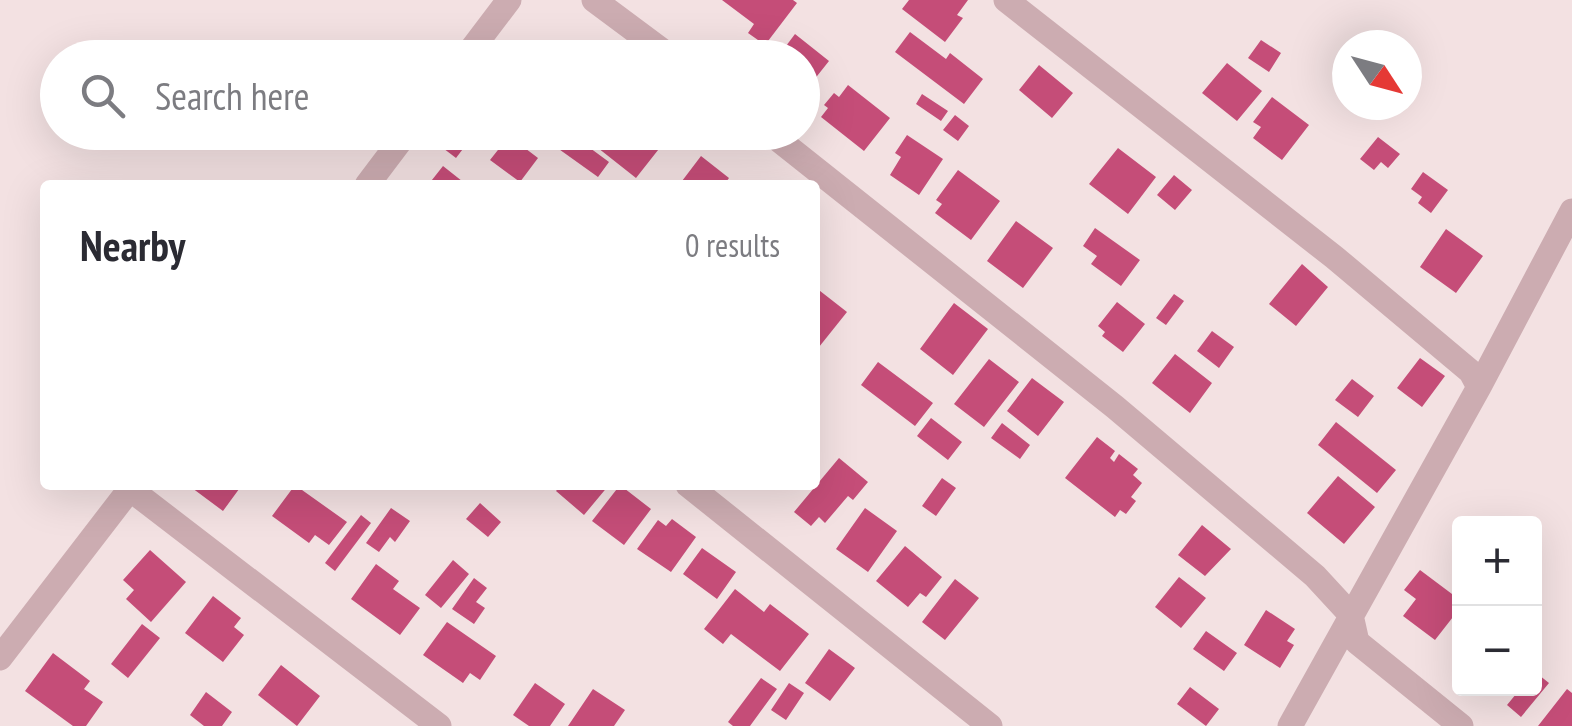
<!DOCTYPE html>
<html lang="en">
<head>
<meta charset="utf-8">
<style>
	body { margin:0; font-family:"PT Sans Narrow",sans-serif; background:#f7f7f7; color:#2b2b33 }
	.controls { position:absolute; right:30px; bottom:30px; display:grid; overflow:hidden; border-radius:10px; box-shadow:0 10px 40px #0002 }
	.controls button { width:90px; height:90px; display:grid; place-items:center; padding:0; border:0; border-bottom:2px solid #e1e1e2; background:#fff; color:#2b2b33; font:50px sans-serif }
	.compass { position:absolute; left:1332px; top:30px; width:90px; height:90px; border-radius:50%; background:#fff; box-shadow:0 10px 40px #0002; rotate:126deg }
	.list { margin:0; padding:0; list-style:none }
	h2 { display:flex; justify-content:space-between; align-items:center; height:130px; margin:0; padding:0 40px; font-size:42px }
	h2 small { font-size:32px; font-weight:400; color:#7c7c81 }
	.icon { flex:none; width:55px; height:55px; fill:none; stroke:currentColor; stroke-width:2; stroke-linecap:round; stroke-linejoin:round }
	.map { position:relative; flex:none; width:1572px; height:726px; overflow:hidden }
	.search { position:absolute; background:#fff; box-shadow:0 10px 40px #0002; left:40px; top:40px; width:780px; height:110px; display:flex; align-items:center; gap:25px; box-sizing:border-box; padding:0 35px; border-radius:55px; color:#7c7c81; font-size:38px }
	.panel { position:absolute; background:#fff; box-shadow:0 10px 40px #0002; left:40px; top:180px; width:780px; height:310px; border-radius:10px }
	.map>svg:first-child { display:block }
	.building { fill:#c54d78 }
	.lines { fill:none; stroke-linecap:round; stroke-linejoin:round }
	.minor { stroke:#ccacb1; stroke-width:25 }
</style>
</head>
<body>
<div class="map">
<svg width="1572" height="726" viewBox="0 0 1572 726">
	<rect width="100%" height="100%" fill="#f3e1e2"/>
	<path class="building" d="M 722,0 L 793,0 L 797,3 L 765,45 L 748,33 L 754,24 Z
		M 909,0 L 968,0 L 957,15 L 963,18 L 945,42 L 902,9 Z
		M 910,32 L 946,59 L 950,53 L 983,79 L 964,104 L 895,52 Z
		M 795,34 L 829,61 L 802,95 L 802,58 L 777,58 Z
		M 1261,40 L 1281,53 L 1269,72 L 1248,58 Z
		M 1227,63 L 1262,91 L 1237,121 L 1202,93 Z
		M 1039,65 L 1073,93 L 1052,118 L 1019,90 Z
		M 848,85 L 890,118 L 864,151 L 821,117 L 828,108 L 824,105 L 834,93 L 839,97 Z
		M 922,94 L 948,111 L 941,121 L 916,104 Z
		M 1272,97 L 1309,125 L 1282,160 L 1253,138 L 1261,127 L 1253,122 Z
		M 955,115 L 969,126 L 958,141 L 943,130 Z
		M 442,132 L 458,132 L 469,141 L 456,158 L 435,142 Z
		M 567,132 L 593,132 L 598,136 L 590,148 L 609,162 L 598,177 L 556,147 Z
		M 610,132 L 647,132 L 662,145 L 636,178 L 598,148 Z
		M 907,135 L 943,159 L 919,195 L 890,175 L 901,157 L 895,153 Z
		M 509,136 L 538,158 L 520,182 L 490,160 Z
		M 1378,137 L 1400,154 L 1388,168 L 1381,162 L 1374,170 L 1360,159 Z
		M 1118,148 L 1156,177 L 1128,214 L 1089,184 Z
		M 701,156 L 729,178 L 724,185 L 679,185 Z
		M 443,166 L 467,185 L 428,185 Z
		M 958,170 L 1000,201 L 971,240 L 935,213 L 942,204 L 936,200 Z
		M 1423,172 L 1448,190 L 1431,213 L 1418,203 L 1422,197 L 1411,189 Z
		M 1174,175 L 1192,190 L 1175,210 L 1157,195 Z
		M 1016,221 L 1053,248 L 1023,288 L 987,261 Z
		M 1095,228 L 1140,260 L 1121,286 L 1091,264 L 1097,256 L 1083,246 Z
		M 1446,229 L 1483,256 L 1456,293 L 1420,267 Z
		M 1302,264 L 1328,287 L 1296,326 L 1269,304 Z
		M 815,287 L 847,312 L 815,352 Z
		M 1174,294 L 1184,301 L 1166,325 L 1156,318 Z
		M 1117,302 L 1145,324 L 1123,352 L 1102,336 L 1105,332 L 1098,326 Z
		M 954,303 L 988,329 L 953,375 L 920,349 Z
		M 1212,331 L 1234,347 L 1219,368 L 1197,351 Z
		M 1175,354 L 1212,383 L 1190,413 L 1152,383 Z
		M 1420,358 L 1445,376 L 1422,407 L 1397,388 Z
		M 989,359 L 1019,382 L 984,427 L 954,404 Z
		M 878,362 L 933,403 L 915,426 L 861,385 Z
		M 1032,378 L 1064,402 L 1038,436 L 1007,411 Z
		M 1352,379 L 1374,396 L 1358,417 L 1335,400 Z
		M 931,418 L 962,442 L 948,460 L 917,436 Z
		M 1336,422 L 1396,470 L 1377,493 L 1318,445 Z
		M 1002,423 L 1030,445 L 1020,459 L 991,438 Z
		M 1097,437 L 1115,451 L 1110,458 L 1114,462 L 1119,454 L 1138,469 L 1133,475 L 1142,483 L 1131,497 L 1136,501 L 1126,514 L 1120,510 L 1115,517 L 1065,478 Z
		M 839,458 L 868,482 L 853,500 L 848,496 L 825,523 L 819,517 L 811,526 L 794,512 Z
		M 1338,476 L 1375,507 L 1344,544 L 1307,513 Z
		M 942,478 L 956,488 L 936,516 L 922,506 Z
		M 188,485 L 242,485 L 223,511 Z
		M 295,485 L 347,522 L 329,545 L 315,535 L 309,543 L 272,516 Z
		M 561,485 L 609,485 L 584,515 L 556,491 Z
		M 620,485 L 651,509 L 624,545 L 592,521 Z
		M 480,503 L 501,522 L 488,537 L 466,519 Z
		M 391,508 L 410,521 L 395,542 L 390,537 L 379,552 L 366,543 Z
		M 865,508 L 897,531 L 868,572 L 836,549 Z
		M 361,515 L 371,523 L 335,571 L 325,563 Z
		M 672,519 L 696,537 L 671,572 L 637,549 L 658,520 L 666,526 Z
		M 1202,525 L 1231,549 L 1205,576 L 1178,555 Z
		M 905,546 L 942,577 L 926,597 L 920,593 L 908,607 L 876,581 Z
		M 702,548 L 736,572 L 717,599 L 683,574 Z
		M 150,550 L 186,582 L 151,622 L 126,599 L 134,590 L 123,580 Z
		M 453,560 L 469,574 L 441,608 L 425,595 Z
		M 376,564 L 399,581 L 393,589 L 420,608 L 400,635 L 351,599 Z
		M 1420,570 L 1460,600 L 1460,608 L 1435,640 L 1403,616 L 1416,599 L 1404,590 Z
		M 1179,577 L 1206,598 L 1181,628 L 1155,607 Z
		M 474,578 L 487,588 L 476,602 L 485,608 L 474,624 L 452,609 Z
		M 955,579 L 979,598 L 945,640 L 922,622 Z
		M 735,589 L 764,612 L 770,604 L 809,634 L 780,671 L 731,634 L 723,644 L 704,629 Z
		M 213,596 L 241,618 L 234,627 L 244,635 L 223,662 L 185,633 Z
		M 1266,610 L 1295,629 L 1287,641 L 1294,645 L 1280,668 L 1244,645 Z
		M 447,622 L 496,656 L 480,680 L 470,673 L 463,683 L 423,655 Z
		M 142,624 L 160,638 L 128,678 L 111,664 Z
		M 1206,631 L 1237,653 L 1224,671 L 1193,649 Z
		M 829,649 L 855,668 L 830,701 L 805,683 Z
		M 53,653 L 90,681 L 84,689 L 103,702 L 86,726 L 73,726 L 25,691 Z
		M 281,665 L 320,696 L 297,726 L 258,695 Z
		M 1534,671 L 1549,683 L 1521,717 L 1507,705 L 1521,688 L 1534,688 Z
		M 761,678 L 777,689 L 750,726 L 733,726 L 728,722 Z
		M 535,683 L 565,704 L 550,726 L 529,726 L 513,715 Z
		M 789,683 L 804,693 L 786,720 L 771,710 Z
		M 1190,687 L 1219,709 L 1206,726 L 1177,704 Z
		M 593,689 L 625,710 L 614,726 L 568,726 Z
		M 1567,689 L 1572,693 L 1572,726 L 1538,726 Z
		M 206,692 L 232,712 L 222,726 L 204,726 L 190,715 Z"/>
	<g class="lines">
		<path class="minor" d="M 594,0 L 672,58
			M 1006,0 L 1334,257 L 1471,372 L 1479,387 L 1290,726
			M 465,58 L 509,0
			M 769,132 L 1115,407 L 1315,576 L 1351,615 L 1357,642 L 1461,726
			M 367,185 L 407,132
			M 1479,387 L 1572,211
			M 688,485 L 990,726
			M 130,489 L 439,726
			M 0,658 L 133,485"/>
	</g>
</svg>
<div class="controls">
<button>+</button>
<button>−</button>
</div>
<svg class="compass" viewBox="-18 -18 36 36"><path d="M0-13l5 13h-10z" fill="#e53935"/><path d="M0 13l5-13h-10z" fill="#7c7c81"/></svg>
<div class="search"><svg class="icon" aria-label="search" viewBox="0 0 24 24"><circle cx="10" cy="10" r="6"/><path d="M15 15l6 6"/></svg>Search here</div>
<section class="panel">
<h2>Nearby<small>0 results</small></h2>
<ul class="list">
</ul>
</section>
</div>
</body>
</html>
